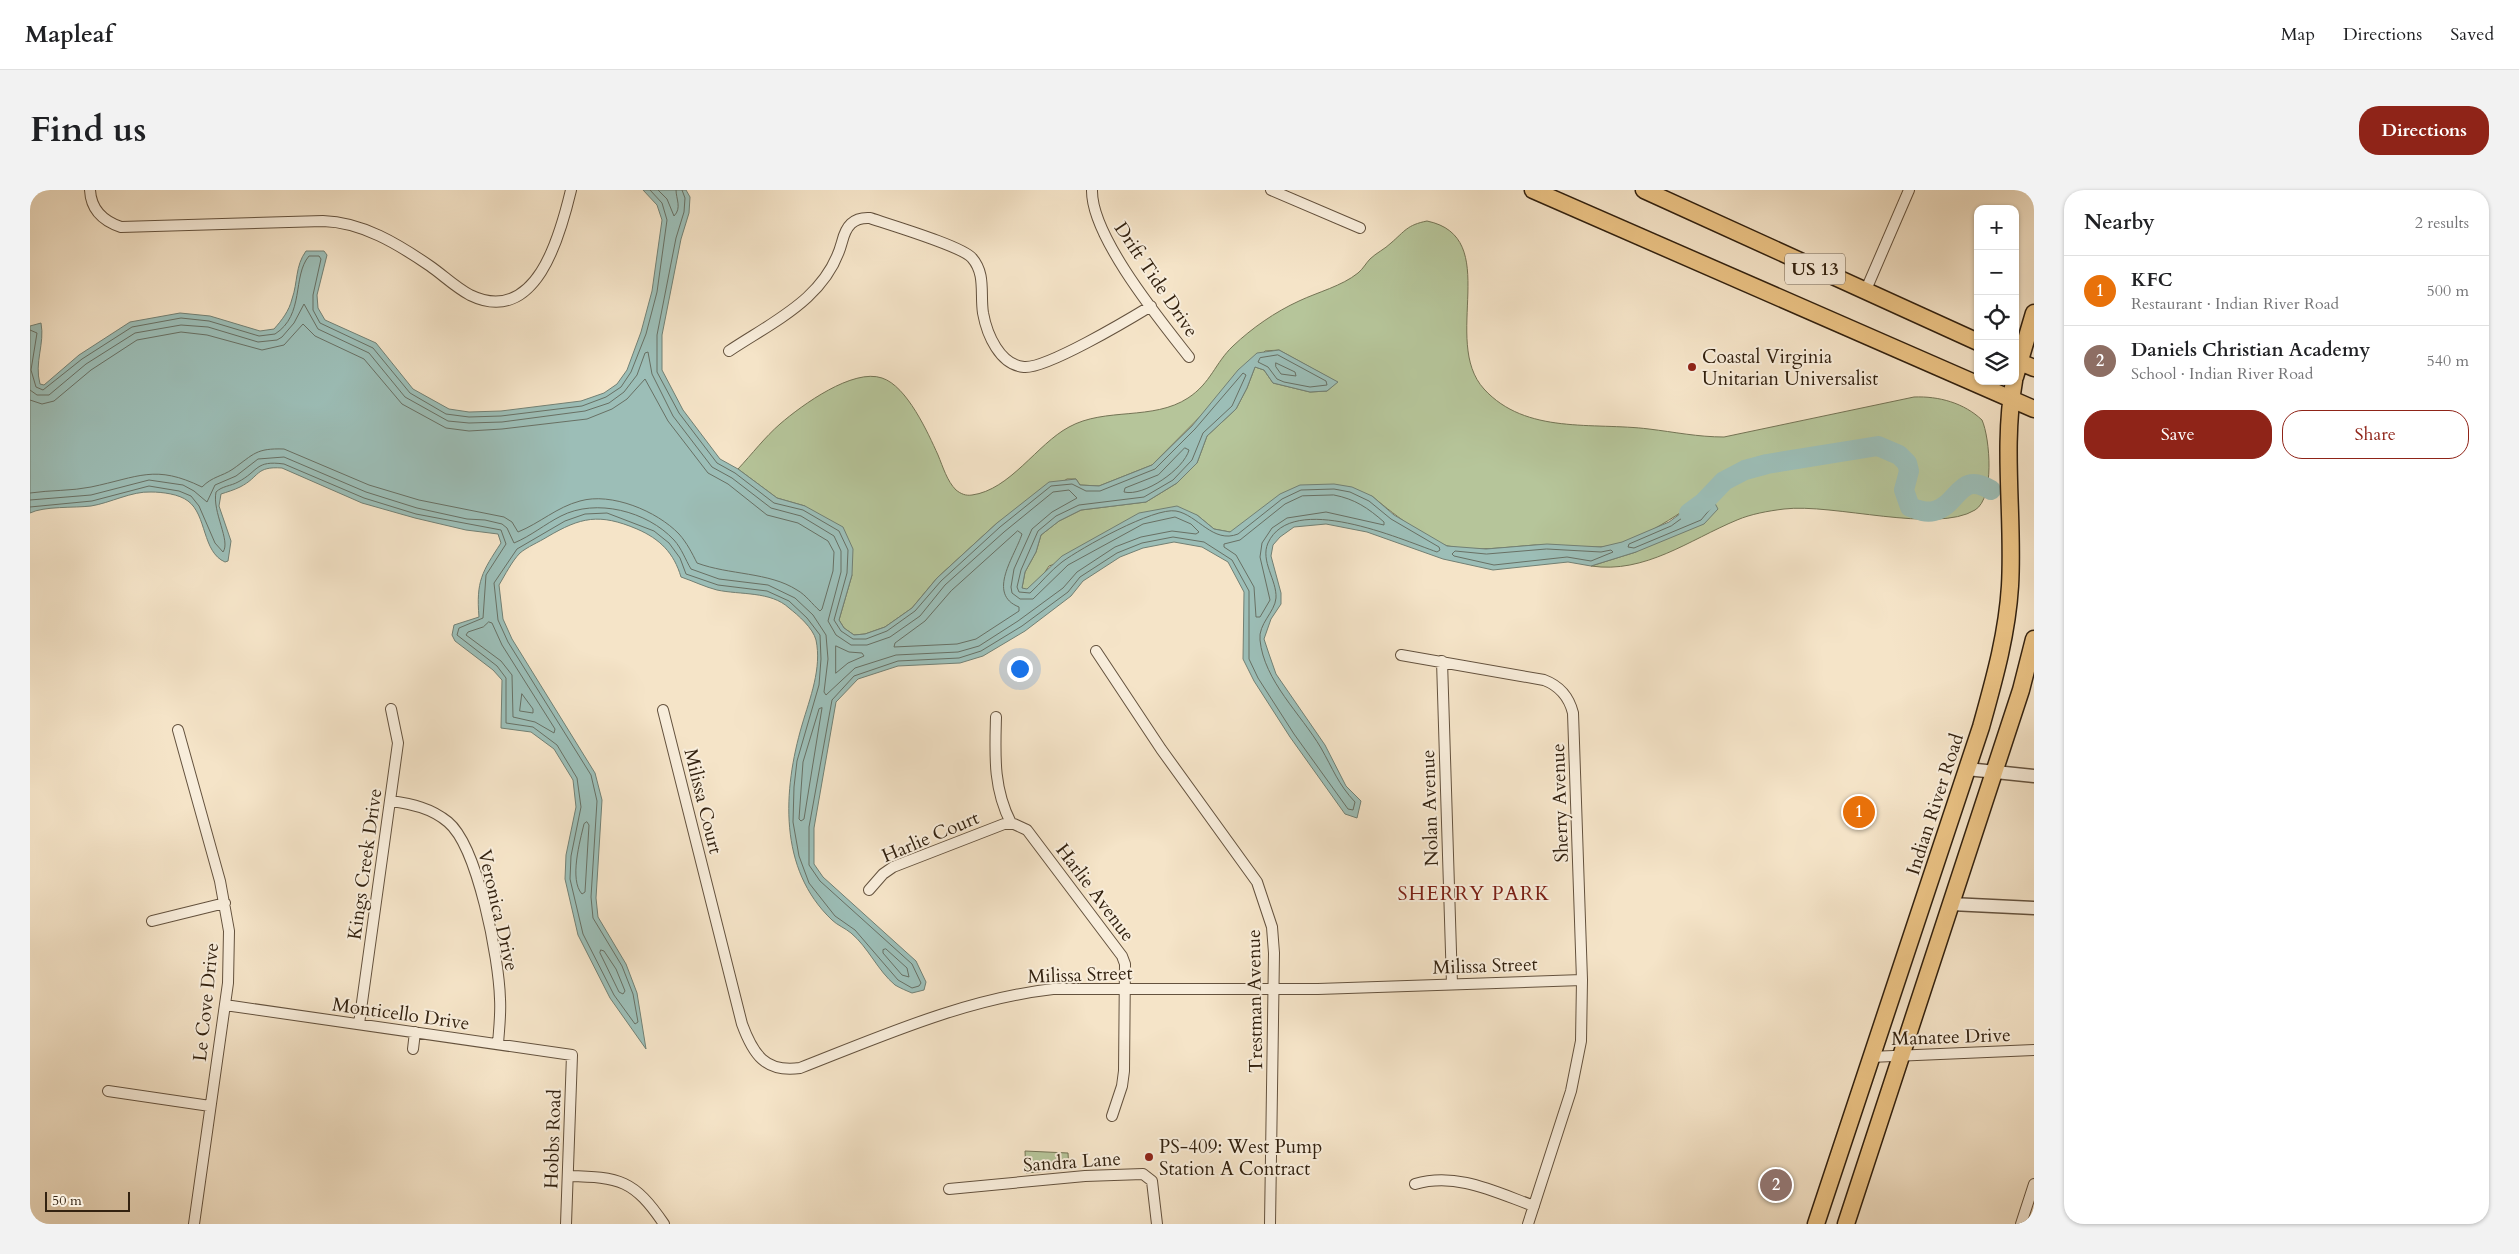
<!DOCTYPE html>
<html lang="en">
<head>
<meta charset="utf-8">
<style>
	body { margin:0; font-family:Cardo,serif; background:#f2f2f2; color:#202124 }
	.controls { position:absolute; right:15px; top:15px; display:grid; overflow:hidden; border-radius:10px; box-shadow:0 1px 4px #0004 }
	.controls button { width:45px; height:45px; display:grid; place-items:center; padding:0; border:0; border-bottom:1px solid #e0e0e0; background:#fff; color:#202124; font:25px sans-serif }
	.scale { position:absolute; left:15px; bottom:12px; width:85px; box-sizing:border-box; padding-left:5px; border:2px solid #332210; border-top:0; font-size:14px; line-height:18px; white-space:nowrap; color:#332210; -webkit-text-stroke:4px #f8eddb; paint-order:stroke }
	.you { position:absolute; left:989px; top:478px; width:18px; height:18px; margin:-12px; border:4px solid #fff; border-radius:50%; background:#1a73e8; box-shadow:0 0 0 8px #1a73e833 }
	.badge { display:grid; place-items:center; width:32px; height:32px; border-radius:50%; background:#8f2418; color:#fff; font-size:16px; font-weight:700 }
	.pin { position:absolute; translate:-50% -50%; border:2px solid #fff; box-shadow:0 1px 5px #0006 }
	.list { margin:0; padding:0; list-style:none }
	h2 { display:flex; justify-content:space-between; align-items:center; height:65px; margin:0; padding:0 20px; font-size:21px }
	h2 small { font-size:16px; font-weight:400; color:#757577 }
	.list li { display:grid; grid-template-columns:32px 1fr auto; gap:15px; align-items:center; box-sizing:border-box; height:70px; padding:0 20px; border-top:1px solid #e0e0e0 }
	.list b { display:block; font-size:19px; white-space:nowrap }
	.list p { margin:0; font-size:16px; white-space:nowrap; color:#757577 }
	.list em { font-size:16px; font-style:normal; color:#757577 }
	.actions { display:flex; gap:10px; padding:15px 20px }
	.actions a { flex:1; padding:11px 0; border:1px solid #8f2418; border-radius:20px; text-align:center; font-size:18px; color:#8f2418 }
	.actions .main { background:#8f2418; color:#fff }
	.icon { flex:none; width:28px; height:28px; fill:none; stroke:currentColor; stroke-width:2; stroke-linecap:round; stroke-linejoin:round }
	.map { position:relative; flex:none; width:2004px; height:1034px; overflow:hidden; border-radius:20px }
	header { display:flex; align-items:center; gap:30px; box-sizing:border-box; height:70px; padding:0 25px; background:#fff; border-bottom:1px solid #e0e0e0 }
	header strong { font-size:24px }
	nav { display:flex; gap:28px; margin-inline-start:auto; font-size:18px }
	.intro { display:flex; align-items:center; justify-content:space-between; box-sizing:border-box; height:120px; padding:0 30px }
	h1 { margin:0; font-size:35px }
	.button { padding:12px 22px; border-radius:20px; background:#8f2418; color:#fff; font-size:18px; font-weight:700 }
	main { display:flex; gap:30px; padding:0 30px }
	aside { flex:1; background:#fff; border-radius:20px; box-shadow:0 1px 4px #0004 }
	.map>svg:first-child { display:block }
	.green { fill:#b6c59a; stroke:#747455 }
	.water { fill:#9cbeb7; stroke:#728074 }
	.lines { fill:none; stroke-linecap:round; stroke-linejoin:round }
	.shore { stroke:#687064; stroke-width:1 }
	.river { stroke:#9cbeb7; stroke-width:20 }
	.minor-casing { stroke:#64523e; stroke-width:12 }
	.tertiary-casing { stroke:#64523e; stroke-width:15 }
	.primary-casing { stroke:#332210; stroke-width:19 }
	.minor { stroke:#f8eddb; stroke-width:10 }
	.tertiary { stroke:#f8eddb; stroke-width:12 }
	.primary { stroke:#eac284; stroke-width:16 }
	.poi-dot { fill:#8f2418; stroke:#f8eddb; stroke-width:2 }
	.labels { text-anchor:middle; stroke-width:4; stroke-linejoin:round; paint-order:stroke }
	.shield { fill:#f8eddb; stroke:#6e5f4d; stroke-width:1 }
	.shield-label { font-size:18px; font-weight:bold; fill:#332210 }
	.street-label { font-size:19px; fill:#332210; stroke:#f8eddb }
	.poi-label { font-size:19px; fill:#332210; stroke:#f8eddb; text-anchor:start }
	.neighbourhood-label { font-size:20px; letter-spacing:1px; fill:#7a1f14; stroke:#f8eddb }
</style>
</head>
<body>
<header>
<strong>Mapleaf</strong>
<nav><a>Map</a><a>Directions</a><a>Saved</a></nav>
</header>
<div class="intro"><h1>Find us</h1><a class="button">Directions</a></div>
<main>
<div class="map">
<svg width="2004" height="1034" viewBox="0 0 2004 1034">
	<rect width="100%" height="100%" fill="#f5e4c8"/>
	<filter id="stains"><feTurbulence type="fractalNoise" baseFrequency=".004" numOctaves="4"/><feColorMatrix values="0 0 0 0 .2 0 0 0 0 .09 0 0 0 0 .02 0 0 0 .5 -.17"/></filter>
	<radialGradient id="worn" r=".72"><stop offset=".6" stop-color="#630" stop-opacity="0"/><stop offset="1" stop-color="#630" stop-opacity=".3"/></radialGradient>
	<path class="green" d="M 1397,31 C 1474,47 1410,151 1454,199 C 1496,245 1563,232 1619,239 C 1644,242 1668,247 1694,247 L 1884,207 C 1909,206 1934,213 1952,230 C 1960,248 1965,308 1945,320 C 1906,344 1803,313 1754,319 C 1738,321 1721,324 1707,330 C 1659,350 1615,384 1561,376 L 1606,362 L 1674,306 C 1647,326 1605,355 1570,357 C 1548,358 1527,354 1505,355 C 1477,357 1446,362 1418,356 C 1399,352 1357,319 1342,306 L 1200,342 L 1184,339 L 1167,325 L 1019,376 L 1013,385 L 997,400 L 992,398 L 995,382 L 1006,362 L 1011,345 L 1029,331 L 1051,320 L 1116,312 L 1147,293 L 1167,273 L 1177,246 L 1206,219 L 1217,198 L 1225,177 L 1234,180 L 1243,193 L 1280,202 L 1297,201 L 1307,192 L 1249,160 L 1235,161 L 1122,275 L 1069,296 L 1050,295 L 1046,289 L 1037,289 L 967,333 L 907,388 L 882,418 L 855,437 L 835,444 L 824,445 L 814,438 L 809,430 L 822,385 L 775,316 L 747,308 L 708,279 C 722,264 735,247 750,234 C 772,215 823,178 852,188 C 877,196 898,243 908,265 C 913,277 917,291 926,300 C 931,304 936,306 942,305 C 980,300 1007,254 1039,237 C 1075,217 1123,231 1158,208 C 1181,193 1185,173 1203,156 C 1222,138 1245,122 1269,111 C 1288,102 1312,96 1328,83 C 1333,79 1336,73 1340,69 C 1346,63 1355,59 1361,53 C 1375,41 1377,35 1397,31 Z
		M 995,961 L 1038,963 L 1039,979 L 996,983 Z"/>
	<path class="water" d="M 613,0 L 656,0 L 660,7 L 659,23 L 651,49 L 632,145 L 632,180 L 653,220 L 690,269 L 708,279 L 747,308 L 775,316 L 813,337 L 823,359 L 822,385 L 809,430 L 814,438 L 824,445 L 835,444 L 855,437 L 882,418 L 907,388 L 967,333 L 1019,292 L 1046,289 L 1050,295 L 1069,296 L 1122,275 L 1162,236 L 1208,180 L 1227,163 L 1249,160 L 1308,192 L 1297,201 L 1280,202 L 1243,193 L 1234,180 L 1225,177 L 1217,198 L 1206,219 L 1177,246 L 1167,273 L 1147,293 L 1116,312 L 1051,320 L 1029,331 L 1011,345 L 1006,362 L 995,382 L 992,398 L 997,399 L 1032,366 L 1109,323 L 1147,316 L 1167,325 L 1184,339 L 1200,342 L 1250,304 L 1270,295 L 1304,294 L 1322,297 L 1342,306 L 1364,325 L 1417,356 L 1456,359 L 1517,354 L 1571,357 L 1592,352 L 1639,332 L 1674,306 L 1681,306 L 1688,319 L 1674,334 L 1606,362 L 1561,376 L 1538,372 L 1463,380 L 1413,369 L 1337,342 L 1296,334 L 1264,337 L 1250,347 L 1243,355 L 1241,366 L 1251,403 L 1251,414 L 1241,429 L 1234,449 L 1239,464 L 1246,484 L 1295,555 L 1316,596 L 1331,611 L 1327,628 L 1315,624 L 1260,547 L 1224,491 L 1213,469 L 1214,402 L 1198,372 L 1172,357 L 1144,352 L 1113,358 L 1090,367 L 1053,391 L 1041,406 L 995,441 L 953,466 L 930,473 L 868,476 L 828,489 L 806,512 L 784,638 L 784,674 L 793,687 L 886,771 L 896,792 L 894,800 L 882,803 C 877,801 870,798 865,795 C 848,781 838,757 821,743 C 815,738 807,735 802,730 C 748,679 753,600 772,535 C 780,508 792,478 786,450 C 783,438 768,425 759,418 C 741,401 710,405 687,400 C 675,397 663,391 651,387 C 644,363 630,349 607,339 C 569,323 551,327 517,347 C 509,352 497,357 490,363 C 482,371 475,385 469,395 L 473,429 L 482,449 L 565,583 L 572,610 L 566,708 L 568,727 L 596,774 L 607,803 L 616,859 L 580,808 L 548,745 L 535,689 L 536,665 L 546,617 L 543,590 L 524,559 L 501,542 L 471,538 L 472,490 L 463,480 L 425,451 L 422,445 L 424,435 L 449,427 C 446,391 452,382 471,353 L 468,344 L 436,340 L 385,328 L 332,313 L 252,278 C 225,276 230,287 210,297 C 204,300 197,302 191,304 L 189,316 L 201,351 L 198,371 L 195,372 C 172,362 177,325 158,311 C 149,304 132,302 121,302 C 102,301 80,313 61,316 C 44,318 14,316 0,323 L 0,136 L 11,133 C 15,154 4,172 10,194 L 14,195 L 49,165 L 100,132 L 150,123 L 180,126 L 230,141 L 244,139 C 252,130 259,121 262,109 C 268,92 265,76 276,61 L 294,61 L 297,65 L 287,105 L 288,118 L 295,130 L 346,153 L 383,199 L 419,219 L 439,222 L 471,221 L 551,211 L 574,203 L 587,194 L 597,180 L 611,142 L 622,101 L 632,30 L 627,15 Z"/>
	<g class="lines">
		<path class="shore" d="M 628,0 L 637,9 L 644,26 C 652,18 646,9 646,0
			M 0,140 L 7,143 L 1,180 L 6,197 L 13,200 L 52,169 L 102,137 L 151,128 L 179,131 L 229,146 L 245,144 C 275,125 262,86 279,66 L 289,66 L 291,69 L 283,105 L 283,120 L 290,133 L 343,158 L 380,203 L 416,224 L 439,227 L 471,226 L 552,216 L 576,207 L 591,197 L 601,182 L 616,144 L 627,102 L 637,30 L 632,13 L 620,0
			M 1248,165 L 1296,191 L 1297,195 L 1280,197 L 1254,192 L 1247,189 L 1238,177 L 1228,172 L 1230,168 Z
			M 1246,173 L 1265,182 L 1266,186 L 1251,184 L 1246,177 Z
			M 0,200 L 7,205 L 19,205 L 56,174 L 105,143 L 151,135 L 178,137 L 228,152 L 247,150 L 252,147 L 264,133 L 274,114 L 288,139 L 339,163 L 375,207 L 418,231 L 439,233 L 472,232 L 555,221 L 579,213 L 594,202 L 607,185 L 615,163 L 618,162 L 622,184 L 643,226 L 682,277 L 702,288 L 741,318 L 771,326 L 804,346 L 811,361 L 811,382 L 798,431 L 806,445 L 821,455 L 837,455 L 860,447 L 890,426 L 915,395 L 974,342 L 1023,302 L 1039,300 L 1047,308 L 1022,322 L 1002,339 L 984,379 L 981,397 L 982,403 L 990,409 L 1003,409 L 1038,375 L 1113,334 L 1145,327 L 1161,334 L 1169,342 L 1166,344 L 1142,341 L 1111,347 L 1085,357 L 1047,382 L 1033,398 L 988,431 L 949,456 L 928,462 L 866,465 L 825,478 L 796,505 L 794,502 L 798,469 L 796,445 L 783,425 L 765,408 L 738,395 L 689,389 L 661,379 C 655,369 652,359 644,350 C 617,321 566,308 531,326 C 515,334 501,346 484,353 L 477,338 L 472,334 L 455,330 L 437,329 L 387,318 L 336,302 L 254,267 L 228,269 L 206,286 L 185,295 L 177,312 L 164,301 L 153,295 L 119,290 L 61,305 L 0,310
			M 0,210 L 12,214 L 24,211 L 61,180 L 107,150 L 151,142 L 177,145 L 232,160 L 254,155 L 273,134 L 285,146 L 334,169 L 372,214 L 416,238 L 439,241 L 472,239 L 557,229 L 582,219 L 597,209 L 615,189 L 638,231 L 678,283 L 698,294 L 737,325 L 768,333 L 798,351 L 804,362 L 803,381 L 792,419 L 790,421 C 782,414 776,405 767,400 C 739,382 699,385 667,373 C 662,363 657,353 649,344 C 627,321 581,302 550,311 C 527,317 510,333 488,342 L 482,332 L 474,327 L 389,310 L 339,295 L 254,259 C 226,258 224,264 203,279 C 191,287 183,286 172,297 C 125,274 109,287 61,297 C 42,301 20,300 0,303
			M 1155,258 L 1159,260 C 1154,279 1114,307 1094,302 L 1095,298 L 1128,285 Z
			M 1304,305 C 1325,309 1338,318 1354,332 L 1354,335 L 1296,322 L 1257,328 L 1242,338 L 1232,353 L 1230,367 L 1240,410 L 1230,427 L 1226,427 L 1224,397 L 1206,365 L 1194,357 L 1194,354 L 1210,350 L 1255,314 L 1272,306 Z
			M 1676,311 L 1681,318 L 1671,330 L 1604,358 L 1598,357 L 1599,354 L 1641,336 Z
			M 0,317 L 62,311 L 119,296 L 149,301 L 161,306 L 169,316 L 185,353 L 193,362 C 201,351 182,322 186,302 C 192,296 201,296 208,292 C 229,281 225,270 254,274 L 334,308 L 386,324 L 471,340 L 476,354 L 456,385 L 453,428 L 429,438 L 427,445 L 467,476 L 476,488 L 476,533 L 503,537 L 527,555 L 547,588 L 551,617 L 541,666 L 540,689 L 553,744 L 584,805 L 605,834 L 608,832 L 603,804 L 592,776 L 563,728 L 561,707 L 567,611 L 561,585 L 478,452 L 468,430 L 464,393 L 487,359 L 535,331 L 555,324 L 577,323 L 624,341 L 639,353 L 650,368 L 656,384 L 688,395 L 737,401 L 759,411 L 777,428 L 790,445 L 791,469 L 789,495 L 767,571 L 764,597 L 763,632 L 769,666 L 779,693 L 805,726 L 825,740 L 868,790 L 882,798 L 889,796 L 891,793 L 882,774 L 790,691 L 779,675 L 779,637 L 802,510 L 824,486 L 868,471 L 929,468 L 951,461 L 992,436 L 1038,402 L 1050,387 L 1087,363 L 1112,353 L 1143,347 L 1174,352 L 1202,370 L 1219,401 L 1219,469 L 1228,488 L 1264,544 L 1318,619 L 1323,620 L 1325,612 C 1308,594 1303,579 1291,558 C 1271,524 1234,491 1230,450 C 1228,434 1245,422 1246,408 C 1247,390 1230,371 1238,353 C 1262,301 1370,349 1407,362 L 1410,360 L 1409,357 L 1361,329 L 1339,311 L 1320,302 L 1304,299 L 1271,300 L 1252,309 L 1208,344 C 1183,354 1168,325 1146,321 C 1124,317 1051,358 1032,372 C 1020,381 1011,393 1000,403 L 989,402 L 987,397 L 991,380 L 1008,341 L 1026,326 L 1049,315 L 1114,307 L 1143,290 L 1162,270 L 1173,243 L 1202,216 L 1216,185 L 1213,183 L 1165,239 L 1125,279 L 1070,301 L 1056,301 L 1042,294 L 1021,296 L 970,337 L 911,391 L 885,421 L 857,441 L 836,449 L 823,449 L 811,441 L 804,430 L 817,383 L 818,360 L 809,341 L 773,320 L 744,313 L 705,283 L 687,273 L 649,223 L 627,182 L 627,145 L 646,48 L 654,22 L 655,8 L 652,0
			M 988,341 L 992,344 C 985,366 956,404 989,417 L 989,421 L 946,449 L 927,454 L 864,457 L 865,453 L 895,431 L 921,401 Z
			M 1517,359 L 1571,362 L 1581,360 L 1583,362 L 1561,371 L 1537,367 L 1464,375 L 1424,366 L 1422,364 L 1425,361 L 1456,364 Z
			M 459,432 L 462,433 L 472,455 L 525,539 L 524,543 L 505,532 L 483,527 L 482,485 L 471,471 L 436,445 L 438,442 L 453,437 Z
			M 806,456 L 819,462 L 832,463 L 834,466 L 818,473 L 806,483 Z
			M 492,504 L 503,519 L 503,523 L 490,521 Z
			M 792,518 L 774,629 L 771,631 L 769,629 L 773,572 L 789,519 Z
			M 557,632 L 559,635 L 555,702 L 552,704 C 539,690 550,651 554,634 Z
			M 856,759 L 877,778 L 879,787 L 872,785 L 853,763 L 853,760 Z
			M 571,760 L 574,761 L 586,779 L 595,801 L 593,804 L 589,802 L 570,763 Z"/>
		<path class="river" d="M 1659,323 L 1674,312 L 1694,291 L 1715,280 L 1737,274 L 1848,256 L 1869,265 L 1877,273 L 1879,281 L 1874,300 L 1880,317 C 1888,320 1896,323 1904,321 C 1929,315 1929,280 1961,300"/>
		<defs>
			<path id="minor" d="M 60,0 C 61,20 73,31 91,37 L 293,31 C 332,32 368,54 400,76 C 413,85 425,97 440,105 C 506,137 530,46 541,0
				M 1062,0 C 1061,46 1130,130 1159,167
				M 1241,0 L 1330,38
				M 1835,102 L 1879,0
				M 699,161 C 744,131 797,108 812,52 C 816,36 823,27 840,28 C 860,35 932,56 942,68 C 956,84 950,104 953,123 C 957,145 970,175 994,177 C 1016,179 1098,130 1121,116
				M 1066,461 L 1131,559 L 1227,692 L 1242,737 L 1244,763 L 1240,1034
				M 1371,465 L 1514,490 C 1530,496 1539,507 1543,523 L 1552,790 L 1551,851 L 1541,901 L 1498,1034
				M 1412,471 L 1422,794
				M 633,520 L 712,834 C 723,864 735,883 770,878 C 852,846 935,809 1023,799 L 1288,799 L 1552,790
				M 966,527 C 965,565 963,598 981,633
				M 148,540 L 190,691 L 199,741 L 198,793 L 164,1034
				M 361,611 C 382,614 401,618 418,632 C 448,657 469,769 470,809 C 471,824 469,839 468,854
				M 839,700 L 853,684 L 863,677 L 974,634 L 984,634 L 997,640 L 1092,766 L 1095,774 L 1094,881 L 1092,896 L 1082,926
				M 122,731 L 195,713
				M 195,815 L 542,865 L 536,1034
				M 329,834 L 368,553 L 361,519
				M 383,859 L 385,842
				M 1840,867 L 2004,860
				M 78,901 L 180,916
				M 538,986 C 590,987 604,990 634,1034
				M 1385,994 C 1427,982 1465,1002 1504,1016
				M 919,999 L 1055,986 L 1113,984 L 1122,991 L 1127,1034
				M 1991,1034 L 2004,994"/>
			<path id="tertiary" d="M 1937,579 L 2004,586
				M 1921,714 L 2004,718"/>
			<path id="primary" d="M 1503,0 L 2004,219
				M 1614,0 L 1948,152
				M 1985,170 L 2004,178
				M 1985,187 L 2004,123
				M 1786,1034 L 1951,537 C 1964,490 1977,445 1980,396 C 1984,328 1972,258 1984,191
				M 1816,1034 L 1991,500 L 2004,449"/>
		</defs>
		<use href="#minor" class="minor-casing"/>
		<use href="#tertiary" class="tertiary-casing"/>
		<use href="#primary" class="primary-casing"/>
		<use href="#minor" class="minor"/>
		<use href="#tertiary" class="tertiary"/>
		<use href="#primary" class="primary"/>
	</g>
	<g class="poi-dot">
		<circle cx="1662" cy="177" r="5"/>
		<circle cx="1119" cy="967" r="5"/>
	</g>
	<g class="labels">
		<rect class="shield" x="1755" y="63.5" width="60" height="31" rx="4"/>
		<g class="shield-label">
			<text x="1785" y="85">US 13</text>
		</g>
		<g class="street-label">
			<text transform="translate(1127 89) rotate(56)" y="7">Drift Tide Drive</text>
			<text transform="translate(674 611) rotate(76)" y="7">Milissa Court</text>
			<text transform="translate(1529 613) rotate(-92)" y="7">Sherry Avenue</text>
			<text transform="translate(1904 614) rotate(-72)" y="7">Indian River Road</text>
			<text transform="translate(1399 618) rotate(-92)" y="7">Nolan Avenue</text>
			<text transform="translate(900 646) rotate(-23)" y="7">Harlie Court</text>
			<text transform="translate(334 674) rotate(-82)" y="7">Kings Creek Drive</text>
			<text transform="translate(1066 702) rotate(53)" y="7">Harlie Avenue</text>
			<text transform="translate(469 720) rotate(77)" y="7">Veronica Drive</text>
			<text transform="translate(1455 775) rotate(-2)" y="7">Milissa Street</text>
			<text transform="translate(1050 784) rotate(-2)" y="7">Milissa Street</text>
			<text transform="translate(1224 811) rotate(-91)" y="7">Trestman Avenue</text>
			<text transform="translate(175 812) rotate(-84)" y="7">Le Cove Drive</text>
			<text transform="translate(371 823) rotate(8)" y="7">Monticello Drive</text>
			<text transform="translate(1921 846) rotate(-2)" y="7">Manatee Drive</text>
			<text transform="translate(522 949) rotate(-88)" y="7">Hobbs Road</text>
			<text transform="translate(1042 971) rotate(-4)" y="7">Sandra Lane</text>
		</g>
		<g class="poi-label">
			<text x="1672" y="173">Coastal Virginia<tspan x="1672" dy="22">Unitarian Universalist</tspan></text>
			<text x="1129" y="963">PS-409: West Pump<tspan x="1129" dy="22">Station A Contract</tspan></text>
		</g>
		<g class="neighbourhood-label">
			<text x="1444" y="710">SHERRY PARK</text>
		</g>
	</g>
	<rect width="100%" height="100%" filter="url(#stains)"/>
	<rect width="100%" height="100%" fill="url(#worn)"/>
</svg>
<div class="controls">
<button>+</button>
<button>−</button>
<button><svg class="icon" aria-label="locate" viewBox="0 0 24 24"><circle cx="12" cy="12" r="6"/><path d="M12 2v4M12 18v4M2 12h4M18 12h4"/></svg></button>
<button><svg class="icon" aria-label="layers" viewBox="0 0 24 24"><path d="M12 4l9 5-9 5-9-5zM3 14l9 5 9-5"/></svg></button>
</div>
<div class="scale">50 m</div>
<div class="you"></div>
<div class="pin badge" style="left:1829px;top:622px;background:#e8710a">1</div>
<div class="pin badge" style="left:1746px;top:995px;background:#8d6e63">2</div>
</div>
<aside>
<h2>Nearby<small>2 results</small></h2>
<ul class="list">
<li><span class="badge" style="background:#e8710a">1</span><div><b>KFC</b><p>Restaurant · Indian River Road</p></div><em>500 m</em></li>
<li><span class="badge" style="background:#8d6e63">2</span><div><b>Daniels Christian Academy</b><p>School · Indian River Road</p></div><em>540 m</em></li>
</ul>
<div class="actions"><a class="main">Save</a><a>Share</a></div>
</aside>
</main>
</body>
</html>
